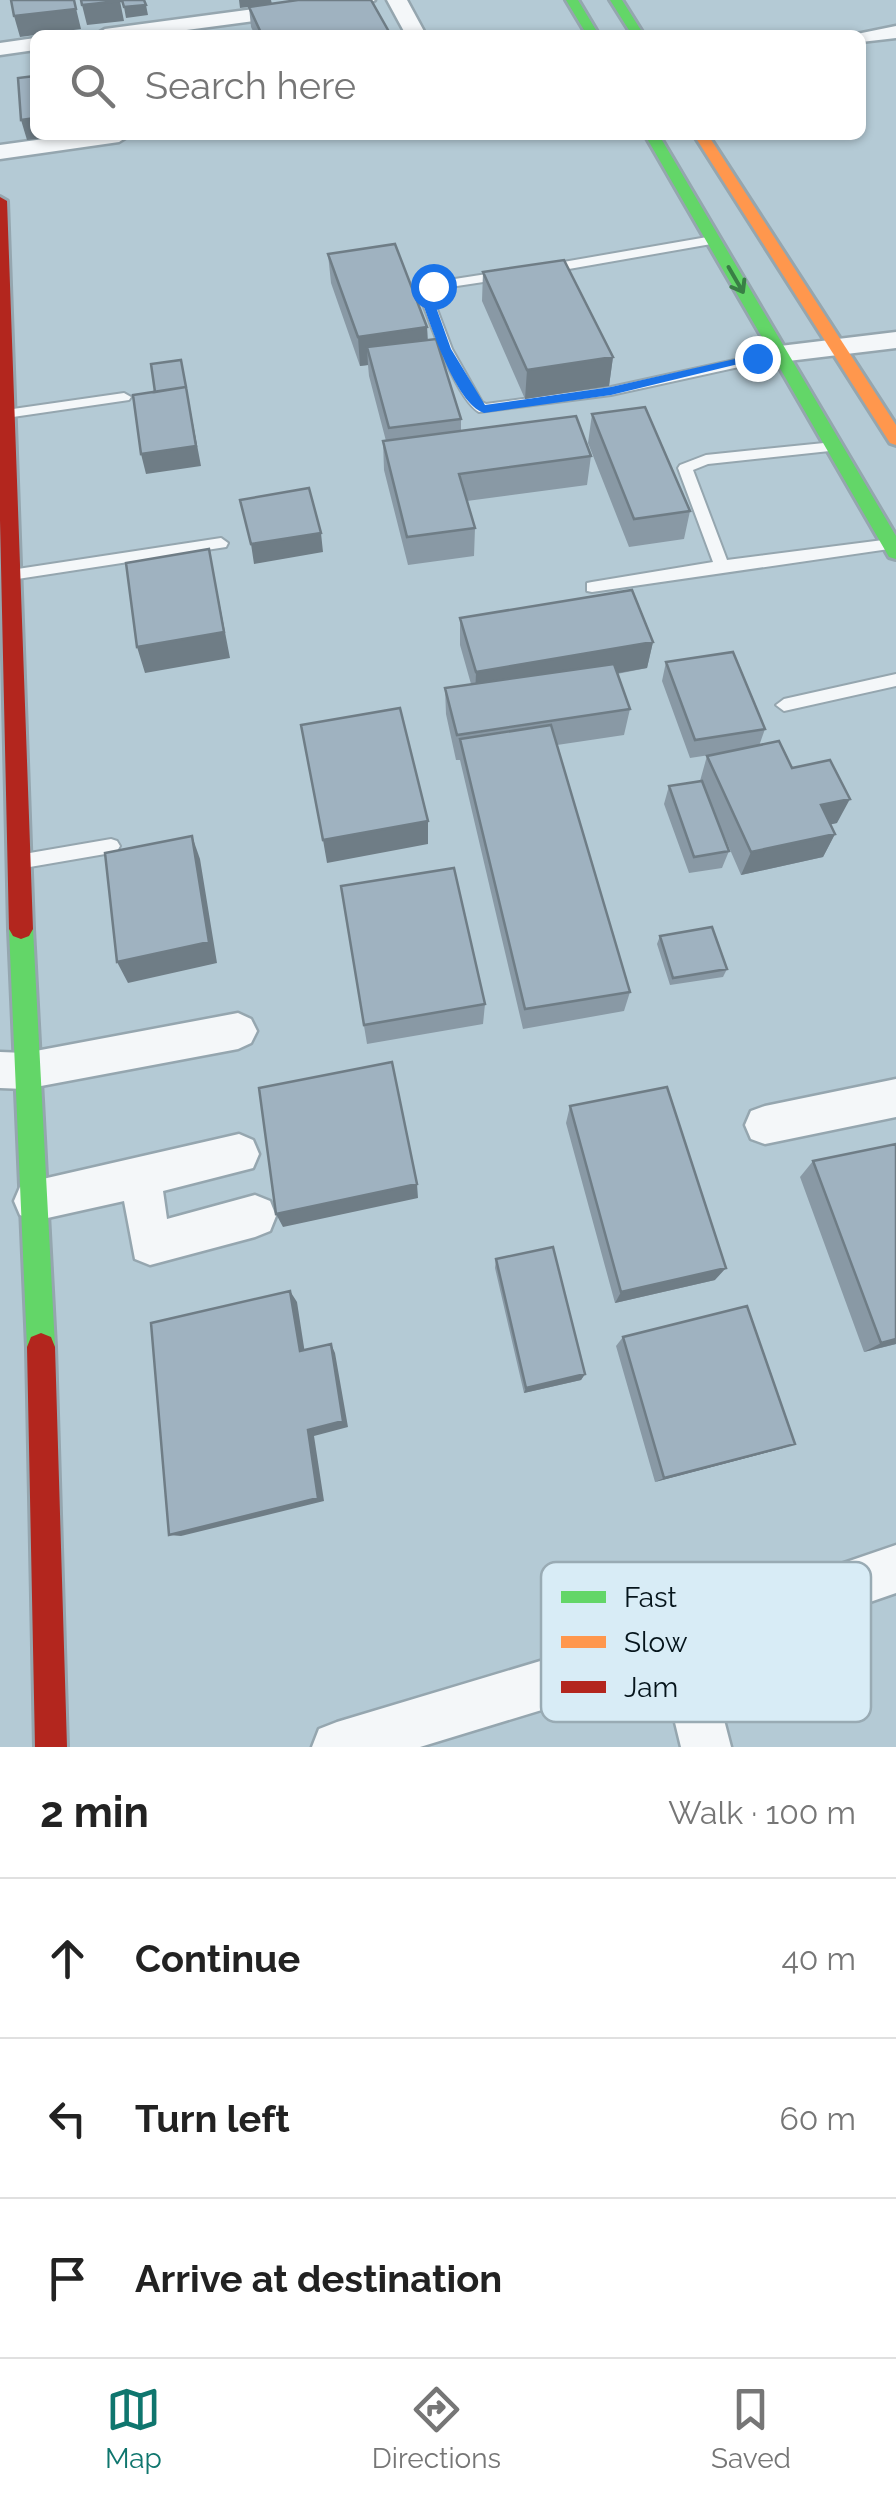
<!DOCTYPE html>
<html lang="en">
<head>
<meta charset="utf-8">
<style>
	body { margin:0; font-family:Raleway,sans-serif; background:#f6f6f6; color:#222 }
	.stop { position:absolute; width:30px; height:30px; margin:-22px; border:8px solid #1a73e8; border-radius:50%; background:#fff }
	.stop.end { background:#1a73e8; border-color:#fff; box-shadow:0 2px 10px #0008 }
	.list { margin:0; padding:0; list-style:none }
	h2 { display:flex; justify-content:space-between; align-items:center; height:130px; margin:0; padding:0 40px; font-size:42px }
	h2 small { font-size:32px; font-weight:400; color:#767676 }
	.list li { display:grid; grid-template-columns:65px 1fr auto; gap:30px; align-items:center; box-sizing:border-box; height:160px; padding:0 40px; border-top:2px solid #e0e0e0 }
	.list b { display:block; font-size:38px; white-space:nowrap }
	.list em { font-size:32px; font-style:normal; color:#767676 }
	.icon { flex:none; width:55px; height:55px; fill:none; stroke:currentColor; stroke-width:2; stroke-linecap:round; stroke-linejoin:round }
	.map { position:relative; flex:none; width:896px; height:1747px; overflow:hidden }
	.search { position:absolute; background:#fff; box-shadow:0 2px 8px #0004; left:30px; right:30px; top:30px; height:110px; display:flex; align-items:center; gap:25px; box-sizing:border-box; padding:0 35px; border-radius:15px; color:#767676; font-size:38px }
	.sheet { height:610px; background:#fff }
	nav { display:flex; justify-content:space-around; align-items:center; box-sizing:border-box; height:140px; border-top:2px solid #e0e0e0; background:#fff; font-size:28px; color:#767676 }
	nav a { display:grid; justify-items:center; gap:5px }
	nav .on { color:#0f766e }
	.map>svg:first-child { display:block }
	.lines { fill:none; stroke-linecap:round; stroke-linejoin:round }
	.lane-casing { stroke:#95a6af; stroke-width:4 }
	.street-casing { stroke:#95a6af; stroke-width:5 }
	.fast-casing { stroke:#95a6af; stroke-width:6 }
	.slow-casing { stroke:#95a6af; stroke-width:6 }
	.jam-casing { stroke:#95a6af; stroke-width:6 }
	.lane { fill:#f4f7f9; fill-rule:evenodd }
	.street { fill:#f4f7f9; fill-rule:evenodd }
	.fast { fill:#63d668; fill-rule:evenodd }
	.slow { fill:#ff974d; fill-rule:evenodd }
	.jam { fill:#b3261e; fill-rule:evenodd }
	.wall { fill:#8999a5 }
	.shaded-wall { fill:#6f7d86 }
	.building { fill:#9fb2c0; stroke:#6f7d86; stroke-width:2.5 }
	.oneway { stroke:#397f45 }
	.route { fill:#1a73e8 }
	.key { fill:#d8ecf6; stroke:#99abb4; stroke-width:2.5 }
	.key-label { font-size:28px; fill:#05141b }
</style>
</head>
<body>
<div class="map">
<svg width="896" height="1747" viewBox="0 0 896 1747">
	<rect width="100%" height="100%" fill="#b4cad5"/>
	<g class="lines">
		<defs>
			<path id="lane" d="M 713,236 L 717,237 L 717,243 L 546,273 L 540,269 L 546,265 Z
				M 506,271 L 512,275 L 510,278 L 437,289 L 432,296 L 452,349 L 482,402 L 486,404 L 611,387 L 780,350 L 786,354 L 780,358 L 611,395 L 479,412 C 456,398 430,323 420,296 L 429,283 Z
				M 124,393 L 131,397 L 129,400 L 6,418 L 0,415 L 1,411 L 6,410 Z
				M 834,442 L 841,447 L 839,450 L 708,464 L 693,470 L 727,560 L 891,539 L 896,540 L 896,548 L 592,592 L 587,591 L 587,583 L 592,582 L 713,562 L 678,468 L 680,465 L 706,455 Z
				M 221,538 L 228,543 L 226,547 L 11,580 L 4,575 L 11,570 Z
				M 896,674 L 896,686 L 784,711 L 776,705 L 784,699 Z
				M 111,839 L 117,841 L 120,846 L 117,851 L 111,853 L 24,868 L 18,866 L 15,861 L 18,856 L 24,854 Z"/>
			<path id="street" d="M 322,0 L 375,0 L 365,6 L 149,35 L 95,35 L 105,29 Z
				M 387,0 L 407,0 L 426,35 L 406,35 Z
				M 896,26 L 896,38 L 861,42 L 861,35 L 852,35 Z
				M 35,38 L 35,50 L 0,55 L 0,43 Z
				M 73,135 L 130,135 L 119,142 L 0,159 L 0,145 Z
				M 896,332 L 896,348 L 780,362 L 767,354 L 780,346 Z
				M 238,1013 L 251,1019 L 257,1031 L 251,1043 L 238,1049 L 25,1089 L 0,1088 L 0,1052 L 25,1053 Z
				M 896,1079 L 896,1117 L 765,1144 L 751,1139 L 745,1125 L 751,1111 L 765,1106 Z
				M 239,1134 L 253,1140 L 259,1154 L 253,1168 L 163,1191 L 167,1219 L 255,1195 L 270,1201 L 276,1216 L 270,1231 L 255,1237 L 150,1265 L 135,1259 L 124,1201 L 34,1221 L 20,1215 L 14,1201 L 20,1187 L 34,1181 Z
				M 896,1545 L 896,1593 L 708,1658 L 731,1747 L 681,1747 L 663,1673 L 420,1747 L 312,1747 L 319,1729 L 337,1722 L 680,1619 Z"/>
			<path id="fast" d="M 566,0 L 578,0 L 599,35 L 587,35 Z
				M 610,0 L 622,0 L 644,35 L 632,35 Z
				M 645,135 L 659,135 L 896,536 L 896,559 L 889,557 Z
				M 21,919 L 29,922 L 33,929 L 55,1347 L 51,1357 L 41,1361 L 31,1357 L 27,1347 L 9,929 L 13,922 Z"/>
			<path id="slow" d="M 694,135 L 708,135 L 896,425 L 896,445 L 890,443 Z"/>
			<path id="jam" d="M 0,197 L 7,201 L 33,929 L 29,936 L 21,939 L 13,936 L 9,929 L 0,520 Z
				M 41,1333 L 51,1337 L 55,1347 L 67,1747 L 35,1747 L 27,1347 L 31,1337 Z"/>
		</defs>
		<use href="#lane" class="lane-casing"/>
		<use href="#street" class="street-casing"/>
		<use href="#fast" class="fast-casing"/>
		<use href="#slow" class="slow-casing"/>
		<use href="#jam" class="jam-casing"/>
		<use href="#lane" class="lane"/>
		<use href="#street" class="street"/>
		<use href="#fast" class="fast"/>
		<use href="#slow" class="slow"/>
		<use href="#jam" class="jam"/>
	</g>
	<path class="wall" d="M 249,7 L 388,30 L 389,35 L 255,35 L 251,27 Z
		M 328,254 L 427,327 L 428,340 L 461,419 L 461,431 L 591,456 L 587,485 L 467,501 L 475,528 L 474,556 L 408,565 L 384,470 L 383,441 L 386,441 L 369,376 L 368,365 L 360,366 L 331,283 Z
		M 483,272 L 613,357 L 609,386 L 525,399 L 482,301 Z
		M 592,414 L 690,511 L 684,539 L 629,547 L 588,443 Z
		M 460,618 L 653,642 L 647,668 L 617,674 L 630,709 L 624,735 L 557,745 L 630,992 L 624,1011 L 523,1029 L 460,760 L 456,760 L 446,714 L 445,688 L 471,684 L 460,645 Z
		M 666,662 L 765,729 L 759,746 L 792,768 L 837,823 L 831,824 L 835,834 L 823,857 L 741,875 L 718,822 L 729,851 L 722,868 L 689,873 L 664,804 L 669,786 L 700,781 L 707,756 L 729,752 L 690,758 L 662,681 Z
		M 341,886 L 485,1004 L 483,1024 L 367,1044 Z
		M 660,936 L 727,969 L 723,977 L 670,985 L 657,944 Z
		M 570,1106 L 715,1280 L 615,1303 L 566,1123 Z
		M 896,1144 L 896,1344 L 864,1352 L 800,1177 L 813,1161 Z
		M 496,1259 L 585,1374 L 581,1380 L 524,1393 L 495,1268 Z
		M 623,1337 L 795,1444 L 780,1449 L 655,1482 L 616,1346 Z"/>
	<path class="shaded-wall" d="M 74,0 L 81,29 L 20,37 L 14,16 Z
		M 239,0 L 271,0 L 272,4 L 240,8 Z
		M 120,1 L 124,21 L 87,25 L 82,5 Z
		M 146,5 L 148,15 L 126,18 L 124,7 Z
		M 388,30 L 389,35 L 355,35 Z
		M 35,118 L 35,135 L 72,135 L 27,140 L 21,120 Z
		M 427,327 L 428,356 L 367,347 L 368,365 L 360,366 L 358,337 Z
		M 613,357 L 609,386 L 525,399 L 527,370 Z
		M 181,360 L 201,466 L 146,474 L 141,454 Z
		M 321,533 L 323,552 L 254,564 L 251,544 Z
		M 209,549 L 230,658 L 145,673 L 137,647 Z
		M 653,642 L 647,668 L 475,698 L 476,672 Z
		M 850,799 L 837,823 L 810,829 L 821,805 Z
		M 428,821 L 428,844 L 327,863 L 323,840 Z
		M 835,834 L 823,857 L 741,875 L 751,852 Z
		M 192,836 L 200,859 L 217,963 L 128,983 L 117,962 Z
		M 417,1184 L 418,1198 L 283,1227 L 276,1214 Z
		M 726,1268 L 715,1280 L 615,1303 L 621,1292 Z
		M 290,1291 L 297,1302 L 306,1360 L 300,1351 Z
		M 896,1339 L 896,1344 L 864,1352 L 881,1343 Z
		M 331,1344 L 335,1353 L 348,1427 L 314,1436 L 324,1501 L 181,1536 L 169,1535 L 308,1430 Z
		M 585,1374 L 581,1380 L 524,1393 L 526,1388 Z
		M 795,1444 L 780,1449 L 655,1482 L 664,1478 Z"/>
	<path class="building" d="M 11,0 L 74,0 L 76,9 L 14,16 Z
		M 81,0 L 119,0 L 120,1 L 82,5 Z
		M 122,0 L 144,0 L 146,5 L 124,7 Z
		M 298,0 L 371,0 L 388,30 L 355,35 L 262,35 L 249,7 Z
		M 35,76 L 35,118 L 21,120 L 18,78 Z
		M 395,244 L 427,327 L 358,337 L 328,254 Z
		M 564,260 L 613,357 L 527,370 L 483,272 Z
		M 436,339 L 461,419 L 389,428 L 367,347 Z
		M 181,360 L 186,387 L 155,392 L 151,364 Z
		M 186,387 L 196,446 L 141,454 L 133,395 Z
		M 645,407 L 690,511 L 634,519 L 592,414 Z
		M 576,416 L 591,456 L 459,474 L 475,528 L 407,537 L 383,441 Z
		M 309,488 L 321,533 L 251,544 L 240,500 Z
		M 209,549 L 224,632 L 137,647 L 126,563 Z
		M 632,590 L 653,642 L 476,672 L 460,618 Z
		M 733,652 L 765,729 L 695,740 L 666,662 Z
		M 614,664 L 630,709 L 457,735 L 445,688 Z
		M 400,708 L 428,821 L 323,840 L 301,725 Z
		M 551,725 L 630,992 L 525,1009 L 460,739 Z
		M 779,741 L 792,768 L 830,760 L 850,799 L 821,805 L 835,834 L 751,852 L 707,756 Z
		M 702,781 L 729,851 L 694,857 L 669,786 Z
		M 192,836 L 209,942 L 117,962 L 105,853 Z
		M 454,868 L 485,1004 L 364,1025 L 341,886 Z
		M 712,927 L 727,969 L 673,978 L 660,936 Z
		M 392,1062 L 417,1184 L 276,1214 L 259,1088 Z
		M 667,1087 L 726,1268 L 621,1292 L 570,1106 Z
		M 896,1144 L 896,1339 L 881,1343 L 813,1161 Z
		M 553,1247 L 585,1374 L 526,1388 L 496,1259 Z
		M 290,1291 L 300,1351 L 331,1344 L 343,1421 L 308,1430 L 318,1498 L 169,1535 L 151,1323 Z
		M 747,1306 L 795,1444 L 664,1478 L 623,1337 Z"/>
	<defs><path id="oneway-shaft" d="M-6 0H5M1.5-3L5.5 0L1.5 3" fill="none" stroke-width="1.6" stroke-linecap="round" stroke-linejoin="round" transform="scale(2.5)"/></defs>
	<use class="oneway" href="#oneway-shaft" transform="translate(736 280) rotate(60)"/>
	<path class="route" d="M 433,283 L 438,286 L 432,296 L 451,349 L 485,405 L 611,387 L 757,354 L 763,358 L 611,395 L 484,413 C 455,403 431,325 420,296 Z"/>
	<rect x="541" y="1562" width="330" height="160" rx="15" class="key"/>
	<rect x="561" y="1591" width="45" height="12" fill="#63d668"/>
	<rect x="561" y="1636" width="45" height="12" fill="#ff974d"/>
	<rect x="561" y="1681" width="45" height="12" fill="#b3261e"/>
	<g class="key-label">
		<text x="624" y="1607">Fast</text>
		<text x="624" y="1652">Slow</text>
		<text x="624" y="1697">Jam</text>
	</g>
</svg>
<div class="stop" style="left:433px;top:286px"></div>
<div class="stop end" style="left:757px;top:358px"></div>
<div class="search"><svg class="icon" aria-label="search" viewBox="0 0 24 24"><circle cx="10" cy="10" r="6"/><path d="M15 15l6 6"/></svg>Search here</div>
</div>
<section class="sheet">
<h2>2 min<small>Walk · 100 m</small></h2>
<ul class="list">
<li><svg class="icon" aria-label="ahead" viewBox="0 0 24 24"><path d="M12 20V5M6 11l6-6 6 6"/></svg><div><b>Continue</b></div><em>40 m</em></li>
<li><svg class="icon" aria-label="left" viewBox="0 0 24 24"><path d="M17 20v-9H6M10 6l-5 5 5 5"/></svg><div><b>Turn left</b></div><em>60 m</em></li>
<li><svg class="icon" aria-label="arrive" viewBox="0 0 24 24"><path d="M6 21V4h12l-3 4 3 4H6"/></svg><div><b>Arrive at destination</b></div></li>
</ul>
</section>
<nav>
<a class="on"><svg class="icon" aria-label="map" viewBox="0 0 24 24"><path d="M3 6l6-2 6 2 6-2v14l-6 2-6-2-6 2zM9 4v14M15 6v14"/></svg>Map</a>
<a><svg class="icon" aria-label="directions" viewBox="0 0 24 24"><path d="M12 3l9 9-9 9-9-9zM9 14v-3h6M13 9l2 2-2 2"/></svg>Directions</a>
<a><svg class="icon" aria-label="saved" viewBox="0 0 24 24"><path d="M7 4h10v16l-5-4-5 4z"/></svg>Saved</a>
</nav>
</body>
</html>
